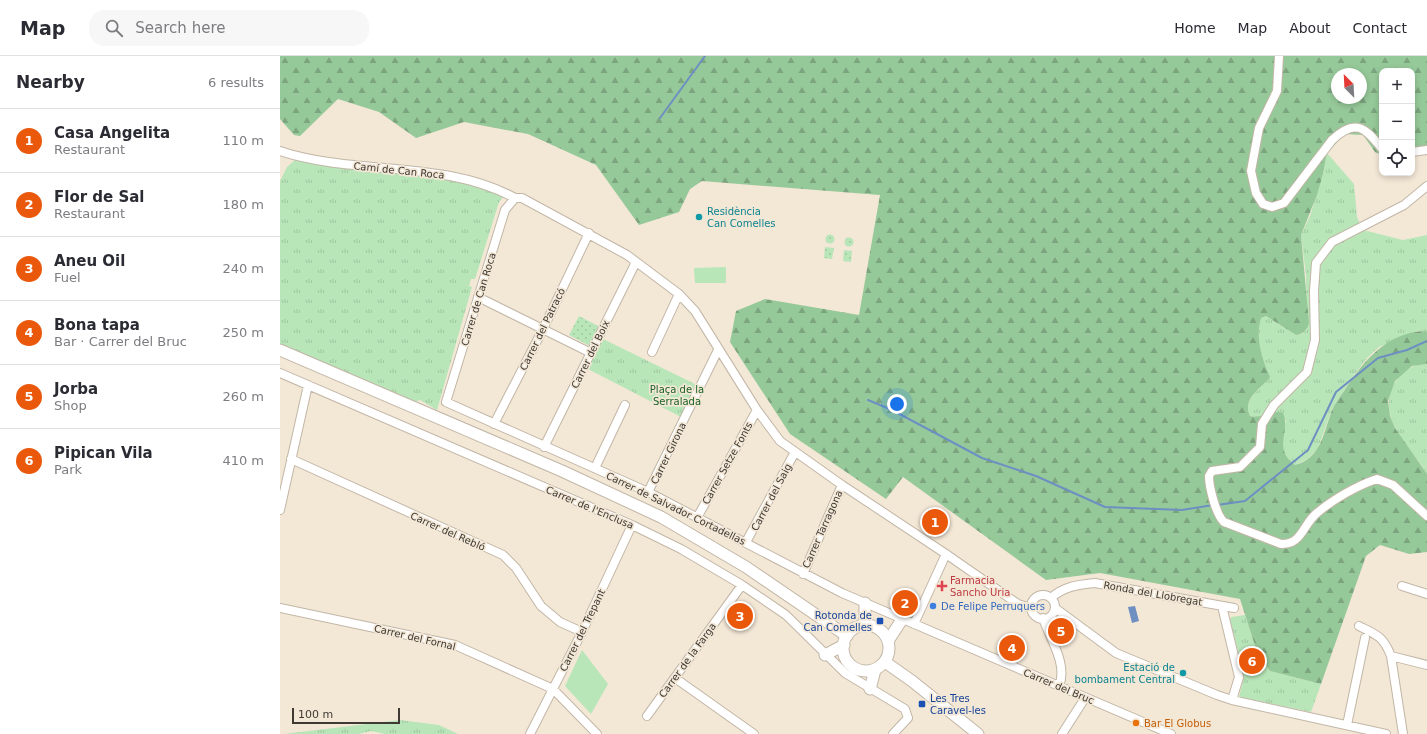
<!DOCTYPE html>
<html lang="en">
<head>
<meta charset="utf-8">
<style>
	body { margin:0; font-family:"DejaVu Sans",sans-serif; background:#f7f7f7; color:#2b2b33 }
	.controls { position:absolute; right:12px; top:12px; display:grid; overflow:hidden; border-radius:8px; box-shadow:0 2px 6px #0003 }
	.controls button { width:36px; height:36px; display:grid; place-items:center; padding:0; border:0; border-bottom:1px solid #e1e1e2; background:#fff; color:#2b2b33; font:20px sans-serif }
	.compass { position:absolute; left:1051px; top:12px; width:36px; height:36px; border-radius:50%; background:#fff; box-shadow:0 2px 6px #0003; rotate:336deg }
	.scale { position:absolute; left:12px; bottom:10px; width:108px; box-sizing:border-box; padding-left:4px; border:2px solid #3f3a34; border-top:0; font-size:11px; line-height:14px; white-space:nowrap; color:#3f3a34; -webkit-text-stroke:3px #f3e7d6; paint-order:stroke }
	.you { position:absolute; left:617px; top:348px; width:14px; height:14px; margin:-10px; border:3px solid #fff; border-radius:50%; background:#1a73e8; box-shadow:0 0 0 6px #1a73e833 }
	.badge { display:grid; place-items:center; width:26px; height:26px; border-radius:50%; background:#ea580c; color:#fff; font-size:13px; font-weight:700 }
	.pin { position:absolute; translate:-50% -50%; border:2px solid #fff; box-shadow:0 1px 4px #0006 }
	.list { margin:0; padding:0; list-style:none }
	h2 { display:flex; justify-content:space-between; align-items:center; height:52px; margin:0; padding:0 16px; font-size:17px }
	h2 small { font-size:13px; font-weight:400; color:#7c7c81 }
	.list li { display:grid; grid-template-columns:26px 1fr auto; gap:12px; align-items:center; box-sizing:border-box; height:64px; padding:0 16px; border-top:1px solid #e1e1e2 }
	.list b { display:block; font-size:15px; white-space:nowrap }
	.list p { margin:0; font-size:13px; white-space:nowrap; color:#7c7c81 }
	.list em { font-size:13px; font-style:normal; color:#7c7c81 }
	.icon { flex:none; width:22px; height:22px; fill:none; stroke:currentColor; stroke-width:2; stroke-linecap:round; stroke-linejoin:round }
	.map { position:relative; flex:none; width:1147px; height:678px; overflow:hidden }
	header { display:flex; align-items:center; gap:24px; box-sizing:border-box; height:56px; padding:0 20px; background:#fff; border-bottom:1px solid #e1e1e2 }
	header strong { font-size:19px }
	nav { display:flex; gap:22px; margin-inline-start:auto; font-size:14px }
	.search { width:280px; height:36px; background:#f7f7f7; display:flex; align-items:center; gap:10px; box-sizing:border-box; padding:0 14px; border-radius:16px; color:#7c7c81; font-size:15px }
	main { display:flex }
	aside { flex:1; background:#fff }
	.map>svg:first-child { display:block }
	.grass { fill:url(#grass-tufts) }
	.forest { fill:url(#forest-firs); fill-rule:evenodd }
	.garden { fill:url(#garden-dots) }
	.pitch { fill:#b8e6b9 }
	.water { fill:#6e8fc2 }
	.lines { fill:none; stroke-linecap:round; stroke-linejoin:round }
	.stream { stroke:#6e8fc2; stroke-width:2 }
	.street-casing { stroke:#c2b6a6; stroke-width:10 }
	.secondary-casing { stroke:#c2b6a6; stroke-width:13 }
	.street { stroke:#fff; stroke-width:8 }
	.secondary { stroke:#fff; stroke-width:11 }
	.culture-dot { fill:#0f9aa8; stroke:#f3e7d6; stroke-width:1.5 }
	.health-dot { fill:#e0444e; stroke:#f3e7d6; stroke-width:1.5 }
	.shop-dot { fill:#3f7fe0; stroke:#f3e7d6; stroke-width:1.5 }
	.transit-dot { fill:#1a4fb4; stroke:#f3e7d6; stroke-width:1.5 }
	.food-dot { fill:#e8710a; stroke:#f3e7d6; stroke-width:1.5 }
	.labels { text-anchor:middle; stroke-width:3.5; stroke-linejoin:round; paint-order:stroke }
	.street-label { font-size:10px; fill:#3f3a34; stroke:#f3e7d6 }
	.culture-label { font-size:10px; fill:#0d838f; stroke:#f3e7d6; text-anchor:start }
	.park-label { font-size:10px; fill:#1a6226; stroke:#f3e7d6 }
	.health-label { font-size:10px; fill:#be3a42; stroke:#f3e7d6; text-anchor:start }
	.shop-label { font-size:10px; fill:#366cbe; stroke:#f3e7d6; text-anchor:start }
	.transit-label { font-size:10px; fill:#164399; stroke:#f3e7d6; text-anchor:end }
	.food-label { font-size:10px; fill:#c56008; stroke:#f3e7d6; text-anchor:start }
</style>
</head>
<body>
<header>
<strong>Map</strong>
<div class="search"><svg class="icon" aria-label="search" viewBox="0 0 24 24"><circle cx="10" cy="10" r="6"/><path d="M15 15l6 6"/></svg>Search here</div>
<nav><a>Home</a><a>Map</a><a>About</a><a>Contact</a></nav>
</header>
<main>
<aside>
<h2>Nearby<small>6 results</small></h2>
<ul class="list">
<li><span class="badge">1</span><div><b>Casa Angelita</b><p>Restaurant</p></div><em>110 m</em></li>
<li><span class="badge">2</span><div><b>Flor de Sal</b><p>Restaurant</p></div><em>180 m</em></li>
<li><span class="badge">3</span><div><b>Aneu Oil</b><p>Fuel</p></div><em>240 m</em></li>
<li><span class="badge">4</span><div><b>Bona tapa</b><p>Bar · Carrer del Bruc</p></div><em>250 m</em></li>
<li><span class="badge">5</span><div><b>Jorba</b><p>Shop</p></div><em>260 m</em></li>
<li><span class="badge">6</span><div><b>Pipican Vila</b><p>Park</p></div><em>410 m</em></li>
</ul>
</aside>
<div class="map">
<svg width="1147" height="678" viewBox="0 0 1147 678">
	<defs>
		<pattern id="grass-tufts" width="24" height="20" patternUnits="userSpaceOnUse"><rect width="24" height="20" fill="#b8e6b9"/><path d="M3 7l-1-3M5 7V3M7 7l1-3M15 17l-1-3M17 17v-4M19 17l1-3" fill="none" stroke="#9fc6a0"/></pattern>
		<pattern id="forest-firs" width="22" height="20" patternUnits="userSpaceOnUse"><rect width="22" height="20" fill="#96c999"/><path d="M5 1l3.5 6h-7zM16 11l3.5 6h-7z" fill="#7ca47e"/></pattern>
		<pattern id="garden-dots" width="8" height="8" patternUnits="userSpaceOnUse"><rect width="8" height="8" fill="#b8e6b9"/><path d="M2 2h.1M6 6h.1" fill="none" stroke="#9fc6a0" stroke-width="1.8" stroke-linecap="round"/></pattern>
	</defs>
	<rect width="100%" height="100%" fill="#f3e7d6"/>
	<path class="grass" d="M 1047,97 L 1074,128 L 1077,161 L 1083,174 L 1123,184 L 1147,179 L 1147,275 L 1137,275 L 1099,291 L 1087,302 L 1074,319 L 1052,353 L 1038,392 L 1028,403 L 1015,409 C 999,398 1001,381 1006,364 L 970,360 C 962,342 981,334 989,321 C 982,304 975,281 980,262 L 986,260 L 1016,279 L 1022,278 L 1027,273 L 1026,219 L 1021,179 L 1030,160 L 1043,118 Z
		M 16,103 L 176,124 L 192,128 L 223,141 L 219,146 L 195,223 L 191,223 L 189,230 L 192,231 L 157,354 L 140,344 L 134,346 L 0,289 L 0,125 L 7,111 Z
		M 319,281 L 421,331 L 405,363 L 304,311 Z
		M 1147,308 L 1147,418 C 1131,391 1097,365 1113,330 C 1116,323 1125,314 1132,311 C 1136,308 1142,309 1147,308 Z
		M 965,559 L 977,596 L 990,615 L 1041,628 L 1031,656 L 959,641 L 963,625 L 963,614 L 950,564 L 951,561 Z
		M 120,664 L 159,669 L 178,678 L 105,678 L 91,675 L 79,678 L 4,678 Z"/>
	<path class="forest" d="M 0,0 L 1147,0 L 1147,89 L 1132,100 L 1132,15 L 1102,15 L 1102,99 L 1095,96 L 1083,79 L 1065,78 L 1047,97 L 1043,118 L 1037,139 L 1021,179 L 1029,267 C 1027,274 1024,278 1016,279 L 986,260 L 981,262 C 975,281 982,304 990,321 C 980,334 962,342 970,360 C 983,363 992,353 1003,357 C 1011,376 992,392 1015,409 C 1041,403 1044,375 1052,354 C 1055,347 1060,341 1064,335 C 1083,305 1108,275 1147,275 L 1147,308 L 1132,310 L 1115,325 L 1108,345 L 1110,360 L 1115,372 L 1147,418 L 1147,496 L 1129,498 L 1100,489 L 1086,500 L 1041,628 L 990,615 L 977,596 L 960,543 L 820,517 L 766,524 L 623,421 L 606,443 L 510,378 L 450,286 L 456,255 L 485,243 L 579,259 L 600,139 L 422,125 L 410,133 L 399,156 L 359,169 L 316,109 L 248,78 L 184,66 L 136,82 L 99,56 L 58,43 L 20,80 L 14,79 L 0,63 ZM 1057,18 L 1081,18 L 1081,42 L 1057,42 Z"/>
	<path class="garden" d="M545.5 183a4.5 4.5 0 1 1 9 0a4.5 4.5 0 1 1-9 0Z
		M564.5 186a4.5 4.5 0 1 1 9 0a4.5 4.5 0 1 1-9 0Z
		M 545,191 L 554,192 L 552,203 L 544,202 Z
		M 564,194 L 572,195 L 571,206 L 563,205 Z
		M 299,260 L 320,271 L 310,290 L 289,279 Z"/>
	<path class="pitch" d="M 446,211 L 446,227 L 415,227 L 414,212 Z
		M 302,594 L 328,628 L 311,658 L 285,630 Z"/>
	<path class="water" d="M 855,550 L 859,565 L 852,567 L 848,551 Z"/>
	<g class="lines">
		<path class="stream" d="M 380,62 L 425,0
			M 588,344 L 612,354 L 702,402 L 756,420 L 825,451 L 902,454 L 933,449
			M 937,449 L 965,445 L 1028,394 L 1056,336 L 1098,302 L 1127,294 L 1147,285"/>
		<defs>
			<path id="street" d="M 999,0 L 997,35 L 979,72 L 971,115 L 976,137 L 983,148 L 992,151 L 1004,147 L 1052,84 C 1075,62 1085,71 1102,93
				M 0,95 C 76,120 163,103 235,142
				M 1132,96 L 1147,94
				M 1147,130 L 1124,149 L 1052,186 L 1036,207 L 1034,235 L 1035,284 L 1027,316 L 994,349 L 982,368 L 980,391 L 960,411 L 932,415 L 929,420 C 929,431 936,459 944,466 L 1001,488 C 1022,489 1023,468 1037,457 C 1052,444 1078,429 1097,423 L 1113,429 L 1147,460
				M 235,142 L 225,154 L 166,346 L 368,436 L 562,537 L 891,678
				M 235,142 L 242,142 L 347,199 L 399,238 L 415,255 L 477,354 L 500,385 L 562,429 L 666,498 L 738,548 L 751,552
				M 198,241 L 311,297
				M 372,296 L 399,238
				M 0,317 L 352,469 L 401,493 L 462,529 L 506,559 L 565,617 L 625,653 L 628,662 L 613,678
				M 214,368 L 263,273 L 309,177
				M 264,391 L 356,206
				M 11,403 L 223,499 L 236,512 L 261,550 L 280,566 L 302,576
				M 315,412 L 345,349
				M 368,436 L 438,294
				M 0,454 L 28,329
				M 418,460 L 477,354
				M 466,486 L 515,396
				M 523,518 L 562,429
				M 1122,530 L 1147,538
				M751 551a12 12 0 1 1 24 0a12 12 0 1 1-24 0Z
				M 771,542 C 784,530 798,529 815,527 L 954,552
				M 942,550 L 959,621 L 952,644
				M 0,552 L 175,589 L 273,633 L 317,678
				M 775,552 L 836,597 L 937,639 L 952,644 L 1106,678
				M 763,562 C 770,583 788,608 779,630
				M 634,568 L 666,498
				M 1079,570 C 1097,579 1103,580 1111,600 L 1123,678
				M 1111,600 L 1147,609
				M 395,622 L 474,678
				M 367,660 L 462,529
				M 1067,669 L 1085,582
				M 250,678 L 302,576 L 352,469
				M 782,678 L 805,642"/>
			<path id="secondary" d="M 0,294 L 282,415 L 381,461 L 466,511 L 567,580
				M563 592a23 23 0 1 1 46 0a23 23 0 1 1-46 0Z
				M 585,570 L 585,547
				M 608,585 L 623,562
				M 545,599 L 564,589
				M 605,606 L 632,625 L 698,678
				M 590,633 L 595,614"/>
		</defs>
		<use href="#street" class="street-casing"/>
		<use href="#secondary" class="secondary-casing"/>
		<use href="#street" class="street"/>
		<use href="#secondary" class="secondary"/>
	</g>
	<g class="culture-dot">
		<circle cx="419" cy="161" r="4"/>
		<circle cx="903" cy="617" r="4"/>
	</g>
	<path class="health-dot" d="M660 524h4v4h4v4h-4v4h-4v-4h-4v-4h4z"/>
	<circle class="shop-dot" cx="653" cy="550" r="4"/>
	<g class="transit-dot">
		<rect x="596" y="561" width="8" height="8" rx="2"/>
		<rect x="638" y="644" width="8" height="8" rx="2"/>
	</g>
	<circle class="food-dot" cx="856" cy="667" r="4"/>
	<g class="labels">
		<g class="street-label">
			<text transform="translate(119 114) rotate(6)" y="4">Camí de Can Roca</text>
			<text transform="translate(198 243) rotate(-73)" y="4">Carrer de Can Roca</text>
			<text transform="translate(262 273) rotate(-64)" y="4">Carrer del Patracó</text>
			<text transform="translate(310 298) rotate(-64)" y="4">Carrer del Boix</text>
			<text transform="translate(388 397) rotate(-64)" y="4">Carrer Girona</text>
			<text transform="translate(447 407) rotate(-61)" y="4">Carrer Setze Fonts</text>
			<text transform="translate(491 441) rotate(-62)" y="4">Carrer del Saig</text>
			<text transform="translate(310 451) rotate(23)" y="4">Carrer de l'Enclusa</text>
			<text transform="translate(396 452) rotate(26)" y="4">Carrer de Salvador Cortadellas</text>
			<text transform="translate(542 473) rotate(-66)" y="4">Carrer Tarragona</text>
			<text transform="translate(168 475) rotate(24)" y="4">Carrer del Rebló</text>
			<text transform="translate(873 537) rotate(10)" y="4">Ronda del Llobregat</text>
			<text transform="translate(302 574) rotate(-64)" y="4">Carrer del Trepant</text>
			<text transform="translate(135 581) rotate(13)" y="4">Carrer del Fornal</text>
			<text transform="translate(407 604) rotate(-54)" y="4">Carrer de la Farga</text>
			<text transform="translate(779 630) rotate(23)" y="4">Carrer del Bruc</text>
		</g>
		<g class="culture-label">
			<text x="427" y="159">Residència<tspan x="427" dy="12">Can Comelles</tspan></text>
			<text x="895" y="615" text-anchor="end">Estació de<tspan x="895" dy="12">bombament Central</tspan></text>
		</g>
		<g class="park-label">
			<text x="397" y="337">Plaça de la<tspan x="397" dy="12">Serralada</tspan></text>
		</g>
		<g class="health-label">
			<text x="670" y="528">Farmacia<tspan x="670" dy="12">Sancho Uria</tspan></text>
		</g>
		<g class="shop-label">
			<text x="661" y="554">De Felipe Perruquers</text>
		</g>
		<g class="transit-label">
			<text x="592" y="563">Rotonda de<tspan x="592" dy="12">Can Comelles</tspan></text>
			<text x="650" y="646" text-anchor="start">Les Tres<tspan x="650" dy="12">Caravel-les</tspan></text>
		</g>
		<g class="food-label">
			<text x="864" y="671">Bar El Globus</text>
		</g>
	</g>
</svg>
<div class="controls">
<button>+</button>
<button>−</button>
<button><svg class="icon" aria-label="locate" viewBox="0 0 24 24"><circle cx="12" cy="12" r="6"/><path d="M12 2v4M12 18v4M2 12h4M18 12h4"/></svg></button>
</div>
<svg class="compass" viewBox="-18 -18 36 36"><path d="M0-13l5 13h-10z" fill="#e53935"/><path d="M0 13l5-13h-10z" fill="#7c7c81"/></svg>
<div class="scale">100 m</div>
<div class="you"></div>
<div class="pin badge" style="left:655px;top:466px">1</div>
<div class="pin badge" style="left:625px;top:547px">2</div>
<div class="pin badge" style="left:460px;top:560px">3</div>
<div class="pin badge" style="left:732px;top:592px">4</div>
<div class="pin badge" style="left:781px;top:575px">5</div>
<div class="pin badge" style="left:972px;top:605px">6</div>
</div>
</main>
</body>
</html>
